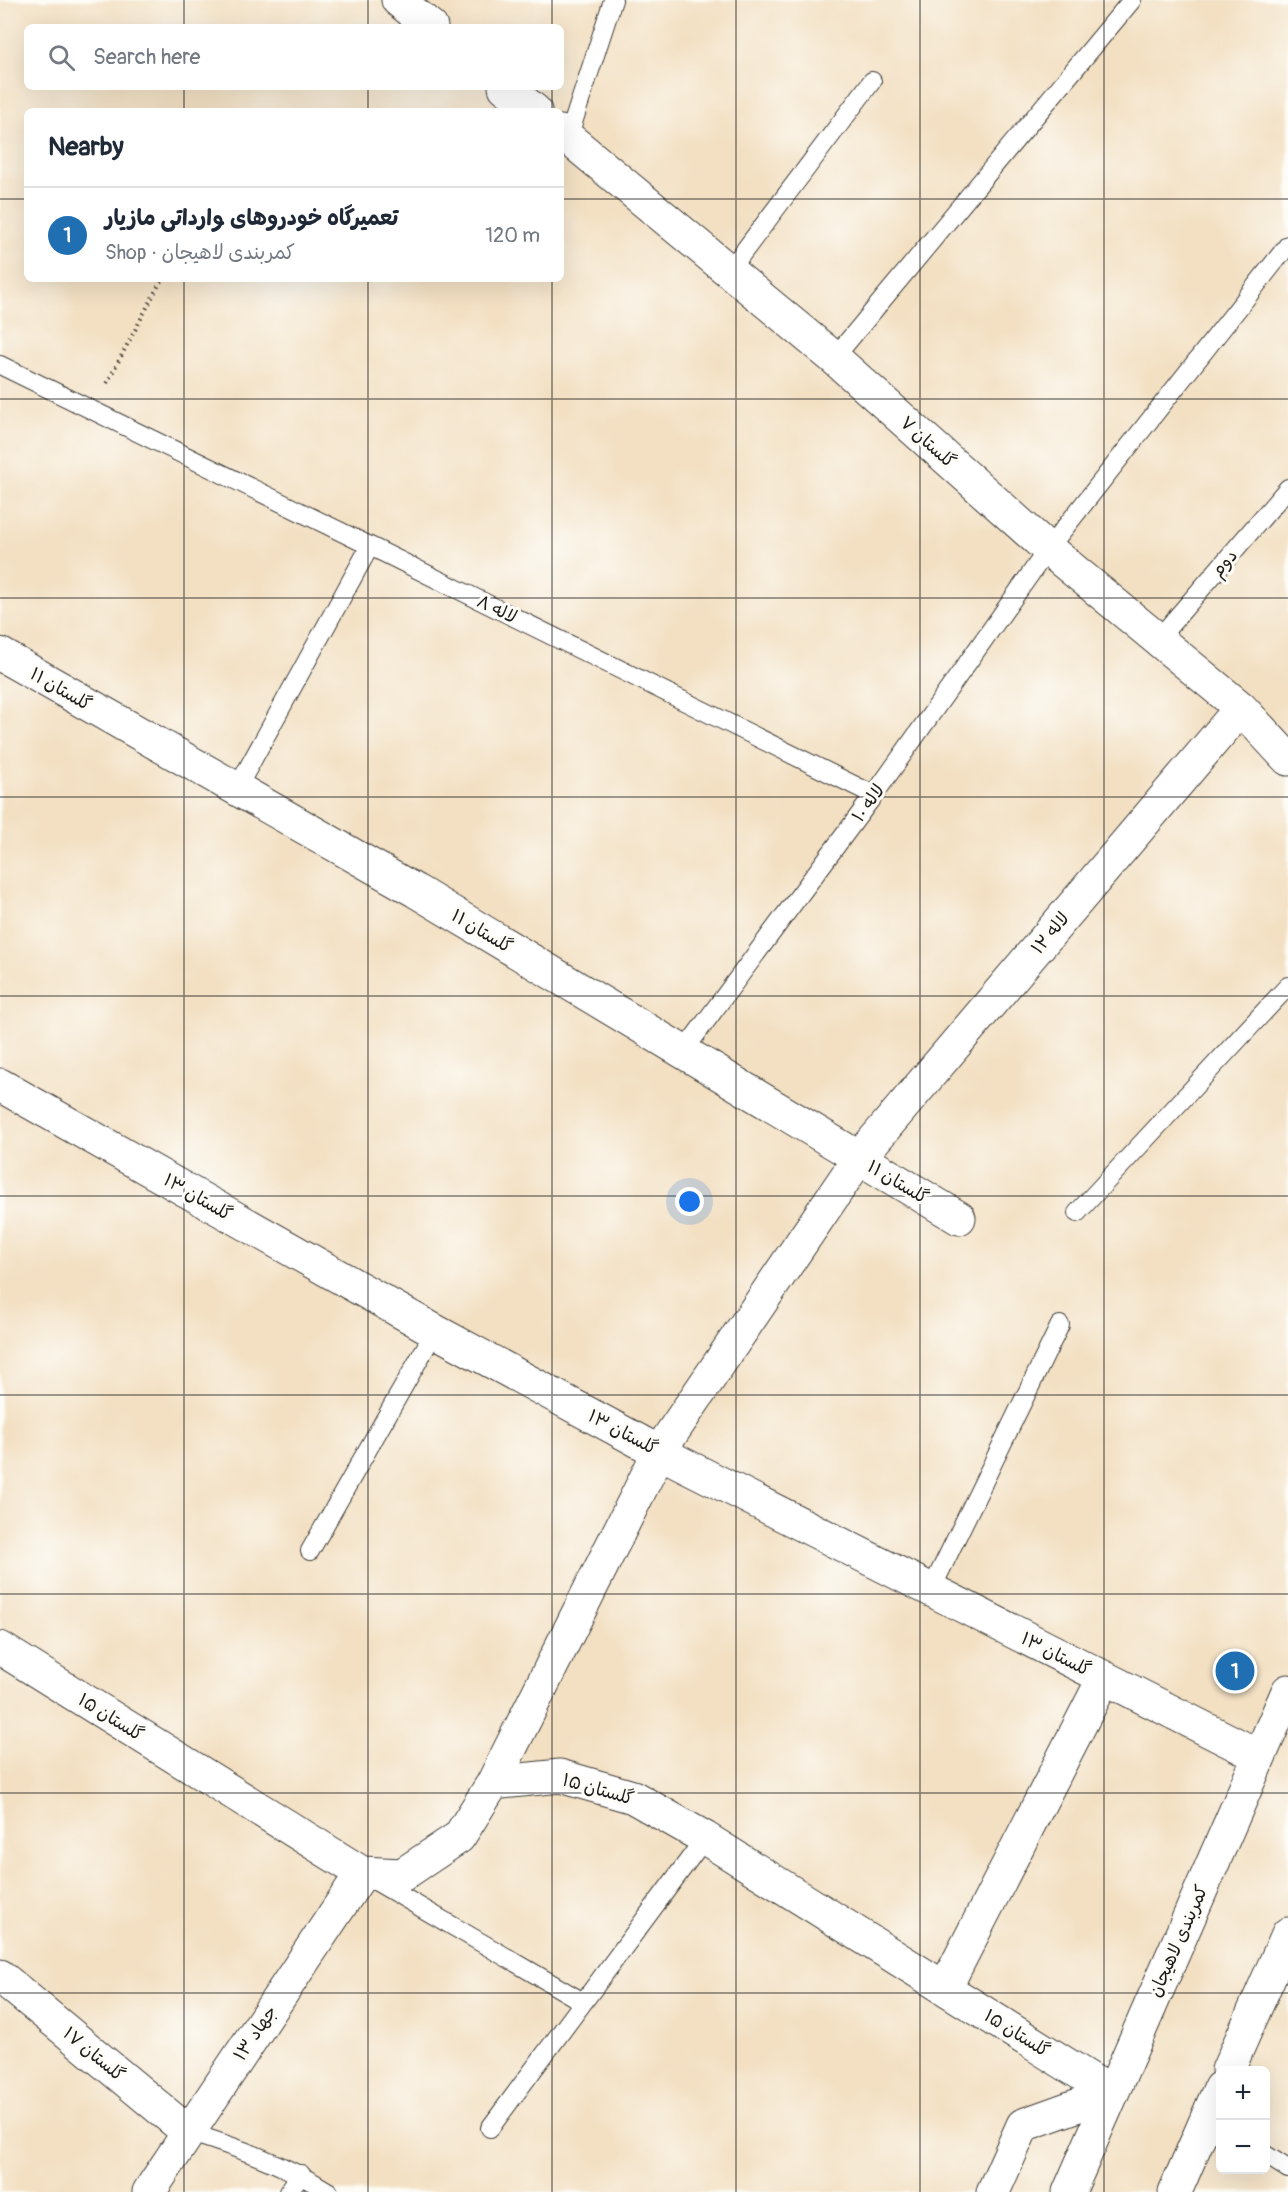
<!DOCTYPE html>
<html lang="en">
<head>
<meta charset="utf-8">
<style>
	body { margin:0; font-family:Pangolin,"Playpen Sans Arabic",sans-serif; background:#f6f6f7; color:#1f2937 }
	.controls { position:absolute; right:18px; bottom:18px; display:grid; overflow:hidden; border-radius:9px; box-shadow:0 6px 24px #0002 }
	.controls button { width:54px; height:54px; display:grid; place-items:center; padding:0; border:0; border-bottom:2px solid #e0e1e3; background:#fff; color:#1f2937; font:30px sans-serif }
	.you { position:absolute; left:690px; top:1202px; width:21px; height:21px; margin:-15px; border:4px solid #fff; border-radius:50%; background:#1a73e8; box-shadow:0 0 0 9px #1a73e833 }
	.badge { display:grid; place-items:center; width:39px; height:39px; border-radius:50%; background:#1f6fb2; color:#fff; font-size:20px; font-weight:700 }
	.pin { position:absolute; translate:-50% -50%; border:3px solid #fff; box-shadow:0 2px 6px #0006 }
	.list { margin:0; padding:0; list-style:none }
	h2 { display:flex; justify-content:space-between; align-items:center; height:78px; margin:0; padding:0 24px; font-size:26px }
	h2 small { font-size:20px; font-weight:400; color:#747a83 }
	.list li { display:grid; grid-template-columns:39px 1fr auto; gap:18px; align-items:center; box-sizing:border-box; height:96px; padding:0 24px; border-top:2px solid #e0e1e3 }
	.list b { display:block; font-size:22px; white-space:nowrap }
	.list p { margin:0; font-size:20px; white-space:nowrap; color:#747a83 }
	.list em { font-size:20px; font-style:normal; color:#747a83 }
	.icon { flex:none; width:33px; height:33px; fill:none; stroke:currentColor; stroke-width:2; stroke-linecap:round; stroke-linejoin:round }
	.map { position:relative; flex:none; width:1288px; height:2192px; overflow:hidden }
	.search { position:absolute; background:#fff; box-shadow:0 6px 24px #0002; left:24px; top:24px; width:540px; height:66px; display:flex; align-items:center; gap:15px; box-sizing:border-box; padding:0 21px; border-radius:9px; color:#747a83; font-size:22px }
	.panel { position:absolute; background:#fff; box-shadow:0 6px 24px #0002; left:24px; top:108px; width:540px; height:174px; border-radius:9px }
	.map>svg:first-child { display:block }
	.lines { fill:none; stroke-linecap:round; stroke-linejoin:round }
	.lane-casing { stroke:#3c3935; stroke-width:20 }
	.street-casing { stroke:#3c3935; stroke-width:35 }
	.highway-casing { stroke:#3c3935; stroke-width:35 }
	.path { stroke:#3c3935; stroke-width:4; stroke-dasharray:1.5 4.5; stroke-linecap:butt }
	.lane { stroke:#fff; stroke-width:18 }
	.street { stroke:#fff; stroke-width:33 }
	.highway { stroke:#fff; stroke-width:33 }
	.grid { fill:none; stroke:#1c1c1c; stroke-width:1.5; stroke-opacity:0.55 }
	.labels { text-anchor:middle; stroke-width:6; stroke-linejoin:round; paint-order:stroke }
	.street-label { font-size:18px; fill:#1c1c1c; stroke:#fdfcf7 }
</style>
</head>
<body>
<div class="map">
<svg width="1288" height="2192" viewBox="0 0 1288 2192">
	<rect width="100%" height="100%" fill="#fdfcf7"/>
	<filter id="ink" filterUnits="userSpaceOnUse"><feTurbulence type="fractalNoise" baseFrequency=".0167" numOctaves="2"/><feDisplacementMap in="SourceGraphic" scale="12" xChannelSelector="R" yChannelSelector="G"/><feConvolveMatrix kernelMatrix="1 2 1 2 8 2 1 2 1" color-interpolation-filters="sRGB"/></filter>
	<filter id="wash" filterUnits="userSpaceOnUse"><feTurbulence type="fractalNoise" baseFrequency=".008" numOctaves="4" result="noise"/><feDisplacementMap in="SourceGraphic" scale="24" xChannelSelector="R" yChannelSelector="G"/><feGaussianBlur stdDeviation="1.35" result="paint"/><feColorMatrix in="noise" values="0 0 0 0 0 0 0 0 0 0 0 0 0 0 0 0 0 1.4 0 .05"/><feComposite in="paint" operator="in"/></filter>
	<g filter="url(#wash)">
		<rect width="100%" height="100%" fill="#f3e0c3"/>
	</g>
	<g filter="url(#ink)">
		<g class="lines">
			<defs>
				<path id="lane" d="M 568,138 L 613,0
					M 729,271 L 872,81
					M 834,358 L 1132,0
					M 0,365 L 370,546
					M 1159,638 L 1288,488
					M 236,790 L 370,546 L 874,795
					M 683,1052 L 874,795 L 1048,549 L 1288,245
					M 1077,1213 L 1288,986
					M 310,1551 L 435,1331
					M 931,1590 L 1060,1325
					M 372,1879 L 583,2002
					M 490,2128 L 705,1838
					M 188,2132 C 238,2148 285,2164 329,2192
					M 1266,2155 L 1288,2169
					M 288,2192 L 301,2174"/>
				<path id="street" d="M 398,0 L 431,27
					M 505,87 L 535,111
					M 561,132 L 834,358 L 1048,549 L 1241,708 L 1288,759
					M 0,654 L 416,891 L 959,1218
					M 0,1085 L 435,1331 L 659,1452 L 1259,1756
					M 0,1648 L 362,1873 L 402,1875 L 459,1837 L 493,1783 L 560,1776 L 633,1797 L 705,1838 L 1112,2093
					M 493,1783 L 659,1452 L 859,1158 L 1241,708
					M 0,1976 L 188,2132
					M 945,1988 L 1104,1678
					M 149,2192 L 362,1873
					M 993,2192 L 1023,2125 L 1112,2093"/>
				<path id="highway" d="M 1228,2070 L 1288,1934
					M 1069,2192 L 1288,1691
					M 1175,2192 L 1220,2088"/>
			</defs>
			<use href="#lane" class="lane-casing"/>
			<use href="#street" class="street-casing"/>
			<use href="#highway" class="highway-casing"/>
			<path class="path" d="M 107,383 L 162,279"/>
			<use href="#lane" class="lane"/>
			<use href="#street" class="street"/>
			<use href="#highway" class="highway"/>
		</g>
	</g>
	<path class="grid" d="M 184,0 L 184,27M 368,0 L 368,27M 552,0 L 552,27M 736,0 L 736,2192M 920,0 L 920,2192M 1104,0 L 1104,2192M 184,87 L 184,111M 368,87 L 368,111M 552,87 L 552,111M 0,199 L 27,199M 561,199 L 1288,199M 184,279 L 184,2192M 368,279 L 368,2192M 552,279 L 552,2192M 0,399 L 1288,399M 0,598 L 1288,598M 0,797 L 1288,797M 0,996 L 1288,996M 0,1196 L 1288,1196M 0,1395 L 1288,1395M 0,1594 L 1288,1594M 0,1793 L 1288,1793M 0,1993 L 1288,1993"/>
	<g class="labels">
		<g class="street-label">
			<text transform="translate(928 442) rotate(42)" y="6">گلستان ۷</text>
			<text transform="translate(1224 563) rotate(-49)" y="6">دوم</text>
			<text transform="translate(497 609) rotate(26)" y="6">لاله ۸</text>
			<text transform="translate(61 689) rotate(30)" y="6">گلستان ۱۱</text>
			<text transform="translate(868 803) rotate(-54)" y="6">لاله ۱۰</text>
			<text transform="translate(482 931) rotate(31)" y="6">گلستان ۱۱</text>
			<text transform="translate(1050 933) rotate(-50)" y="6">لاله ۱۲</text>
			<text transform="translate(898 1182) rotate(31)" y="6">گلستان ۱۱</text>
			<text transform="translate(198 1197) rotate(30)" y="6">گلستان ۱۳</text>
			<text transform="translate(623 1432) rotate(28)" y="6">گلستان ۱۳</text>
			<text transform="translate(1056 1654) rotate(27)" y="6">گلستان ۱۳</text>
			<text transform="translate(111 1717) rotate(32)" y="6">گلستان ۱۵</text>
			<text transform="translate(598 1789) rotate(16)" y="6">گلستان ۱۵</text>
			<text transform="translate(1178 1941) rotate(-66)" y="6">کمربندی لاهیجان</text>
			<text transform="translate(255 2033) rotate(-56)" y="6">جهاد ۱۳</text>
			<text transform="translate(1017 2033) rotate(32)" y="6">گلستان ۱۵</text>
			<text transform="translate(94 2054) rotate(40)" y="6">گلستان ۱۷</text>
		</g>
	</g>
</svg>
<div class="controls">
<button>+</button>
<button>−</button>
</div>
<div class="you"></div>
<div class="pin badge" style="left:1235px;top:1671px">1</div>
<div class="search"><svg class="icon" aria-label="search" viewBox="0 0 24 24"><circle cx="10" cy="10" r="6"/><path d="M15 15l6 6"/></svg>Search here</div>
<section class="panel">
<h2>Nearby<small></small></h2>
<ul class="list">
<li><span class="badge">1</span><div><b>تعمیرگاه خودروهای وارداتی مازیار</b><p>Shop · کمربندی لاهیجان</p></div><em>120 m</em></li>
</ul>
</section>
</div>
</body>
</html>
